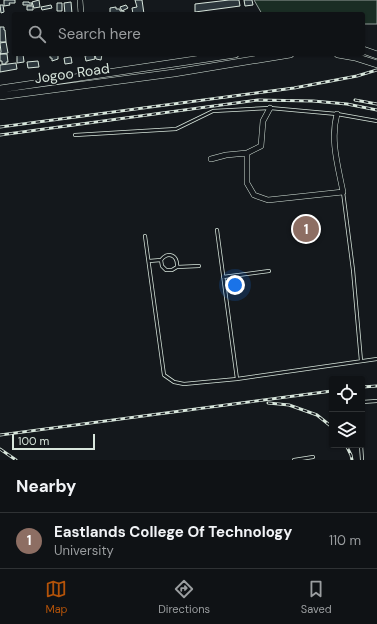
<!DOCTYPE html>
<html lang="en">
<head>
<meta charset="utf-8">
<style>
	body { margin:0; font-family:"DM Sans",sans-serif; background:#1d2022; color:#f1f3f6 }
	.controls { position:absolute; right:12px; bottom:12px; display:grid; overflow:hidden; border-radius:4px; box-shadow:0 1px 3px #0004 }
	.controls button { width:36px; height:36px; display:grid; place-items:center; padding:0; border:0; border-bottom:1px solid #2f3234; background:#0f1215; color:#f1f3f6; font:20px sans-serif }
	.scale { position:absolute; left:12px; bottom:10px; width:83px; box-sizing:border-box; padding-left:4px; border:2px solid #d8e6dc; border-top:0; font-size:11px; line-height:14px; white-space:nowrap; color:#d8e6dc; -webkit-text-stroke:3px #14181c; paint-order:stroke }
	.you { position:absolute; left:235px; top:285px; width:14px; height:14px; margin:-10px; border:3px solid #fff; border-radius:50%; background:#1a73e8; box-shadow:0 0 0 6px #1a73e833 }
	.badge { display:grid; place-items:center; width:26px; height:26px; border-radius:50%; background:#b45309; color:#fff; font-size:13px; font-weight:700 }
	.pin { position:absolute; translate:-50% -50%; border:2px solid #fff; box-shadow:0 1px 4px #0006 }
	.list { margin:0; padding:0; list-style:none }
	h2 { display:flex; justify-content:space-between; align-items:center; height:52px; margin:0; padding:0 16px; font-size:17px }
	h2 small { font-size:13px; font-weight:400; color:#9b9ea0 }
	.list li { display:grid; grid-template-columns:26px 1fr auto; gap:12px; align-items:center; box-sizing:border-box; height:56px; padding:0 16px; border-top:1px solid #2f3234 }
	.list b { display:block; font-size:15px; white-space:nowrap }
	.list p { margin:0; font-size:13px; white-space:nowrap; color:#9b9ea0 }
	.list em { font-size:13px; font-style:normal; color:#9b9ea0 }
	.icon { flex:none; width:22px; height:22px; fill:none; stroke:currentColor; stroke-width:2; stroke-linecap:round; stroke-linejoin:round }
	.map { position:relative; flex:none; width:377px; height:460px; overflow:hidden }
	.search { position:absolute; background:#0f1215; box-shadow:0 1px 3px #0004; left:12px; right:12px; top:12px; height:44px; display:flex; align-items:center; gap:10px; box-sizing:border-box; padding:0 14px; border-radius:4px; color:#9b9ea0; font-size:15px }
	.sheet { height:108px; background:#0f1215 }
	nav { display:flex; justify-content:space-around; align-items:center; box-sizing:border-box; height:56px; border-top:1px solid #2f3234; background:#0f1215; font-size:11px; color:#9b9ea0 }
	nav a { display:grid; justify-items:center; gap:2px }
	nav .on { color:#b45309 }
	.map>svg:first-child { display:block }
	.green { fill:#1a2d24; stroke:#939e99 }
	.building { fill:#2c363c; stroke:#d8e6dc }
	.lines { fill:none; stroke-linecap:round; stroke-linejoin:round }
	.lane-casing { stroke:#d8e6dc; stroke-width:4 }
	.street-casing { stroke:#d8e6dc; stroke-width:6 }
	.secondary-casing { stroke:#d8e6dc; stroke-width:8 }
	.lane { stroke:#14181c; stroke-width:2.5 }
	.street { stroke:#14181c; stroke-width:5 }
	.secondary { stroke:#14181c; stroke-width:7 }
	.rail-casing { stroke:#d8e6dc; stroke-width:3 }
	.rail { stroke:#14181c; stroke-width:1.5; stroke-dasharray:4.5; stroke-linecap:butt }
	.labels { text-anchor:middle; stroke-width:3; stroke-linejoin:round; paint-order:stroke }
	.street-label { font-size:14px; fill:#d8e6dc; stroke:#14181c }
</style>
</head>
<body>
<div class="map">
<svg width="377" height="460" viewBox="0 0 377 460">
	<rect width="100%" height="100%" fill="#14181c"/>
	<path class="green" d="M 254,0 L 377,0 L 377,24 L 363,24 L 363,14 L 262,14 Z"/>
	<path class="building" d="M 4,0 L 15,0 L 15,3 L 9,3 L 10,5 L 4,6 Z
		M 39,0 L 40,7 L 34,8 L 32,2 Z
		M 135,0 L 142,0 L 144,14 L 133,14 L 132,8 L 137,7 Z
		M 229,0 L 239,0 L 240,6 L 195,12 L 195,4 Z
		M 244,0 L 252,0 L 253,5 L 245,6 Z
		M 23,2 L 29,2 L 29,3 L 32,3 L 32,5 L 23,5 Z
		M 71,2 L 72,14 L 65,14 L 64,3 Z
		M 57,3 L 62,3 L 62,11 L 57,11 Z
		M 0,5 L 3,5 L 4,12 L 1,13 Z
		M 51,5 L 52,8 L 42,10 L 41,7 Z
		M 126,5 L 128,8 L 122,11 L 120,7 Z
		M 27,6 L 33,6 L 33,10 L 27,10 Z
		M 116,7 L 116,9 L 120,9 L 120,11 L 124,11 L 124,13 L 110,14 L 110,8 Z
		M 0,27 L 4,27 L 4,30 L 5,30 L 6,42 L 0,42 Z
		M 6,42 L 8,53 L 0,54 L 1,52 L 0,43 Z
		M 0,54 L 7,54 L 8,62 L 6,62 L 6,64 L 2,64 L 2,61 L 0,61 Z
		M 17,54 L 23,54 L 24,62 L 17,63 Z
		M 52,54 L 58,55 L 58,59 L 52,61 L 52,58 L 50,58 L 50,55 Z
		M 94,54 L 95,59 L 86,61 L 85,56 Z
		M 95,54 L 102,54 L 101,60 L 96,59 Z
		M 71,57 L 72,63 L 65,64 L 64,58 Z
		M 38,61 L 39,67 L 28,68 L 27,62 Z
		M 16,63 L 17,69 L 0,72 L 0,65 Z"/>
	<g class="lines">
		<defs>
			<path id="lane" d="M 75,135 L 176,129 L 213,111 L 270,108 L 337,114 L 377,121
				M 343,192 L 353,270 L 361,361
				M 217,230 L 237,379
				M 145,236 L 164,375 L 174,382 L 184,384 L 237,379 L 377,359
				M 149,261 L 161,260 C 168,251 178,255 177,267 L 172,270 L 166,270 L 162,266 L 161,260
				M 177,267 L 199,266
				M 223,277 L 269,271
				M 362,402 L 377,401
				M 361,445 L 362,460
				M 294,460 L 313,457"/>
			<path id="street" d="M 80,0 L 81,14
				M 247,153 L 247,183 L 254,195 L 268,200 L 343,192 C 338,166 330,140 337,114
				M 211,159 L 226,155 L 247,153 L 261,146 L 263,121 L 270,108"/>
			<path id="secondary" d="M 363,50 L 377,55
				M 338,54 L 355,57 L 377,64
				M 0,89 L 235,54
				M 0,96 L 174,73 L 290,54"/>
		</defs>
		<use href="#lane" class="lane-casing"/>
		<use href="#street" class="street-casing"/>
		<use href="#secondary" class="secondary-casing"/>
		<use href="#lane" class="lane"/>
		<use href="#street" class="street"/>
		<use href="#secondary" class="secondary"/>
		<defs>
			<path id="rail" d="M 355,100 L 377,104
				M 0,127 L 294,88 L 357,76 L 377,70
				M 0,135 L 258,100 L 313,101 L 347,104 L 377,110
				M 362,387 L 377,386
				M 268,403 L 289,405 L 317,415 L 332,427
				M 0,435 L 332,391
				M 346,445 L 351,455 L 352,460
				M 0,449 L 16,460"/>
		</defs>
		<use href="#rail" class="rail-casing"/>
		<use href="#rail" class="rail"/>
	</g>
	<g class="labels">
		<g class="street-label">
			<text transform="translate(72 73) rotate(-8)" y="5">Jogoo Road</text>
		</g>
	</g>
</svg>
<div class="controls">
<button><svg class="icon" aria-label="locate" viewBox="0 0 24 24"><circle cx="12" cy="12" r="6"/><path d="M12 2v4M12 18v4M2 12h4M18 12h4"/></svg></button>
<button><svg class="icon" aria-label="layers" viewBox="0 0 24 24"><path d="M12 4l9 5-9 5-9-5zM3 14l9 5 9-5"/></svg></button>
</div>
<div class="scale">100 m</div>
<div class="you"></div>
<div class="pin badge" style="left:306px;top:229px;background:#8d6e63">1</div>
<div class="search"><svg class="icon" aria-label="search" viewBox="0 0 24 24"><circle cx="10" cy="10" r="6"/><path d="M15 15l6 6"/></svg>Search here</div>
</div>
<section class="sheet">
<h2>Nearby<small></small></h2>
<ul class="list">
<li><span class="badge" style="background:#8d6e63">1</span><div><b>Eastlands College Of Technology</b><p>University</p></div><em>110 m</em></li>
</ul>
</section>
<nav>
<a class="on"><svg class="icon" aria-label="map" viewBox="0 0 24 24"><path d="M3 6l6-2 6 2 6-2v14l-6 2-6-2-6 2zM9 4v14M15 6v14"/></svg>Map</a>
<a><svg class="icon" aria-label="directions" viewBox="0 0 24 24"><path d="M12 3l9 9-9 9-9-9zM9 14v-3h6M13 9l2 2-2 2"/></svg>Directions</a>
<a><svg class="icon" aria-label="saved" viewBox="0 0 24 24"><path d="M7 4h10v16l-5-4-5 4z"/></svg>Saved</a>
</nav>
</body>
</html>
